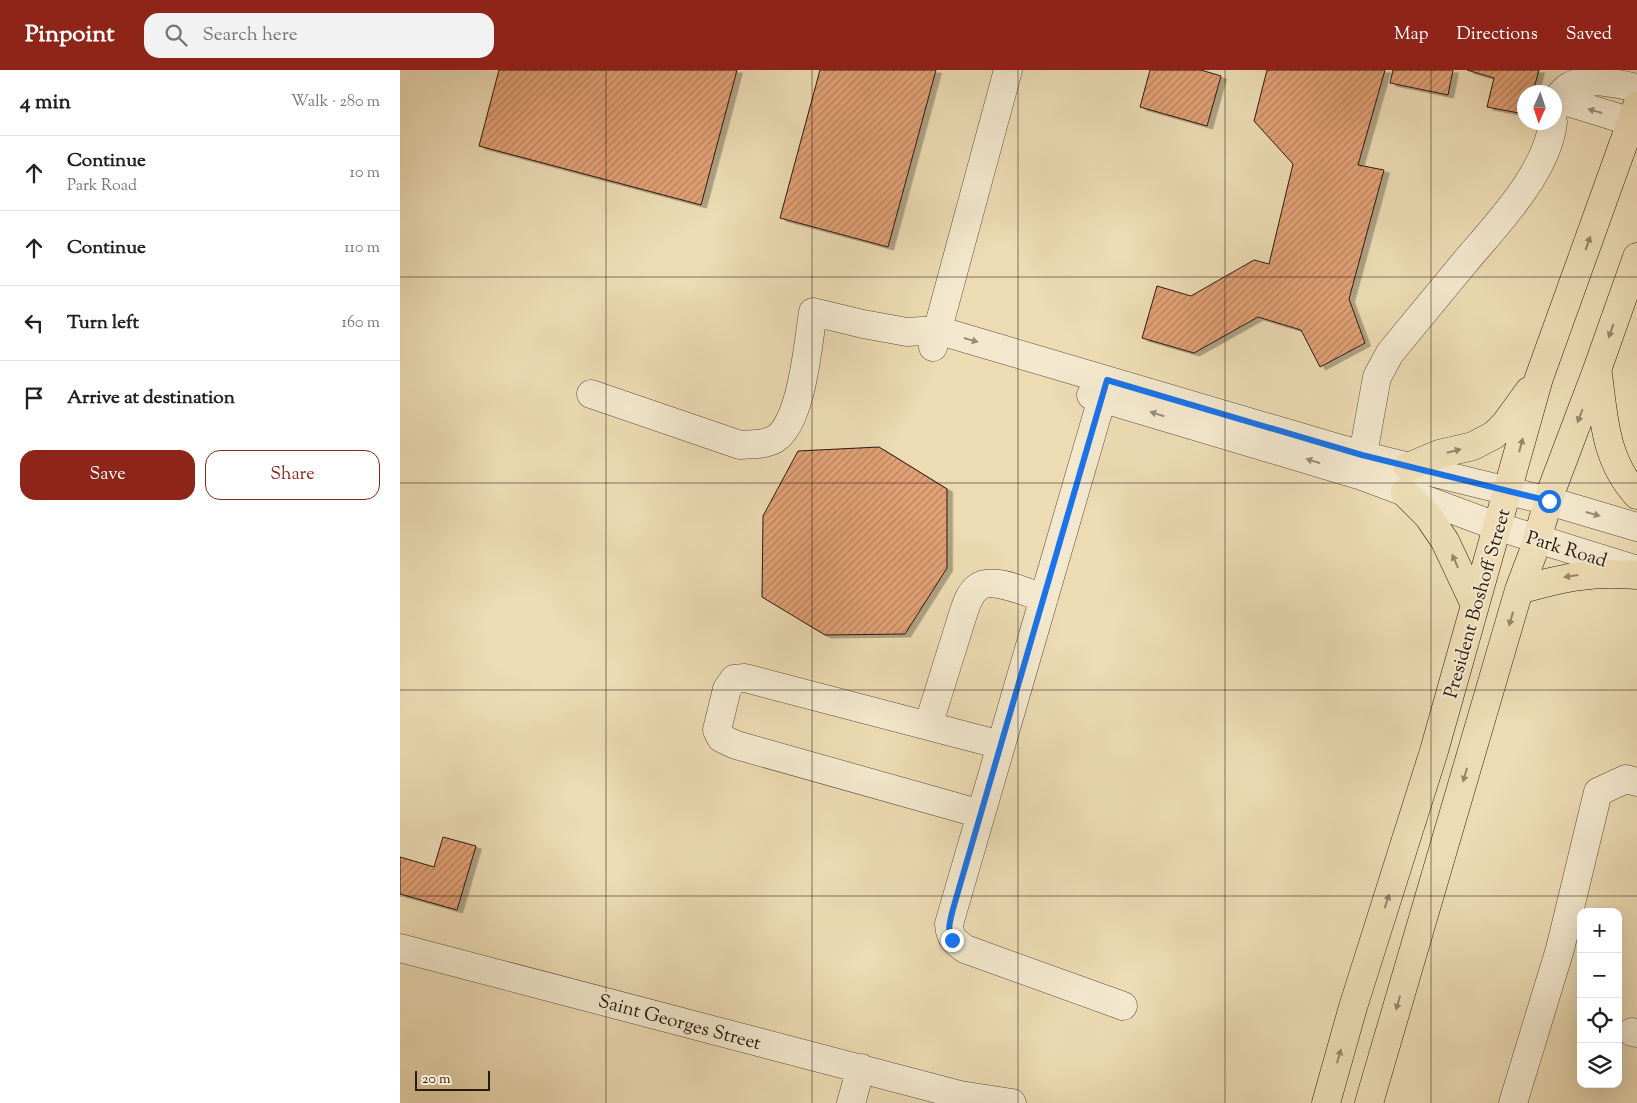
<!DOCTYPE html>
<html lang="en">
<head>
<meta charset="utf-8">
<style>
	body { margin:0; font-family:"Sorts Mill Goudy",serif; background:#f2f2f2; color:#202124 }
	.controls { position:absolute; right:15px; bottom:15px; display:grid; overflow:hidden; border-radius:10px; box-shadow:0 5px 20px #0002 }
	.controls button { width:45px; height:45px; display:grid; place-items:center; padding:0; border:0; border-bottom:1px solid #e0e0e0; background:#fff; color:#202124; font:25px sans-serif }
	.compass { position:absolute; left:1117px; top:15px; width:45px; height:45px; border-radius:50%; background:#fff; box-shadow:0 5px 20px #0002; rotate:183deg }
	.scale { position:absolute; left:15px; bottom:12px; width:75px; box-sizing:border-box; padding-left:5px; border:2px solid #2a1910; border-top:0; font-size:14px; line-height:18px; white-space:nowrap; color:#2a1910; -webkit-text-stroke:4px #f3e8ce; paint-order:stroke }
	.stop { position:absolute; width:15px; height:15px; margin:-11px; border:4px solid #1a73e8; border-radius:50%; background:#fff }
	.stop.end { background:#1a73e8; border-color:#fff; box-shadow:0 1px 5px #0008 }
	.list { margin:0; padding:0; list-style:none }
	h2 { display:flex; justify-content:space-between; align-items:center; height:65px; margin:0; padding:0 20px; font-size:21px }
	h2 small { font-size:16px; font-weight:400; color:#757577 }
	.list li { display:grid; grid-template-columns:32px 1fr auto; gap:15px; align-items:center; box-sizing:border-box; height:75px; padding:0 20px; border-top:1px solid #e0e0e0 }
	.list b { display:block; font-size:19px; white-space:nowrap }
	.list p { margin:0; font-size:16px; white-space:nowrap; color:#757577 }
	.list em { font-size:16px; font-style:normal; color:#757577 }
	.actions { display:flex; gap:10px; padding:15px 20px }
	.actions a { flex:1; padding:11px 0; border:1px solid #8f2418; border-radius:15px; text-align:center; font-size:18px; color:#8f2418 }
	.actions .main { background:#8f2418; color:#fff }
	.icon { flex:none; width:28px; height:28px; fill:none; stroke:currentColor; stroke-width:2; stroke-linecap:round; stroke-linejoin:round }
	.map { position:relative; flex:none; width:1237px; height:1033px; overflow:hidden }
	header { display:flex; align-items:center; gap:30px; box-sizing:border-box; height:70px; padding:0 25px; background:#8f2418; color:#fff }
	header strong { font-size:24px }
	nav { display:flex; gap:28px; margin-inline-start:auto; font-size:18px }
	.search { width:350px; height:45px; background:#f2f2f2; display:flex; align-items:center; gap:12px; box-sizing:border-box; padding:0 18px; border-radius:15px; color:#757577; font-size:19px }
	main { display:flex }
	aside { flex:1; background:#fff }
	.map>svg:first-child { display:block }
	.building { fill:url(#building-hatch); stroke:#2a1910; filter:url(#shadow) }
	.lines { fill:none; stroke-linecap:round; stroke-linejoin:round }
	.minor-casing { stroke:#5a4a39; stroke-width:29 }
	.major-casing { stroke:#2a1910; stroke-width:29 }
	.minor { stroke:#f3e8ce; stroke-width:28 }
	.major { stroke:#ecdbb3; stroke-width:28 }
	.oneway { fill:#998b78 }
	.oneway2 { fill:#95846a }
	.route { stroke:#1a73e8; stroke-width:6 }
	.grid { fill:none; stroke:#2a1910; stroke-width:1; stroke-opacity:0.55 }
	.labels { text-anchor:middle; stroke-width:4; stroke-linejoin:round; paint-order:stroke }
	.street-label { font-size:19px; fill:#2a1910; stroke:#f3e8ce }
</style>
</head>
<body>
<header>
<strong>Pinpoint</strong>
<div class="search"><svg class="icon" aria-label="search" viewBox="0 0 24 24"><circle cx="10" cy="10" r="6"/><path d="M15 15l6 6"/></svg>Search here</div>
<nav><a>Map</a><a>Directions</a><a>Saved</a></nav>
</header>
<main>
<aside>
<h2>4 min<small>Walk · 280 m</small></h2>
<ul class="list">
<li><svg class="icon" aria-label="ahead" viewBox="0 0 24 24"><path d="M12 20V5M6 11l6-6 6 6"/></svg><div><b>Continue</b><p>Park Road</p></div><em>10 m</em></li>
<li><svg class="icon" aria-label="ahead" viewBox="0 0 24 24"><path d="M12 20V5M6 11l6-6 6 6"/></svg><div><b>Continue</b></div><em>110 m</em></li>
<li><svg class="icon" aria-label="left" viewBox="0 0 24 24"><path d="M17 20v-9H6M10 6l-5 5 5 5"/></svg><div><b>Turn left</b></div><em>160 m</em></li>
<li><svg class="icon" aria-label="arrive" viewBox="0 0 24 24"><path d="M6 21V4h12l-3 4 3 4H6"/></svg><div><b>Arrive at destination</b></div></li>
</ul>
<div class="actions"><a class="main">Save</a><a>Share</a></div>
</aside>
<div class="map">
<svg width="1237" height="1033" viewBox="0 0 1237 1033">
	<defs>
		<pattern id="building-hatch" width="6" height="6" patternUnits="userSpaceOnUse" patternTransform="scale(1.25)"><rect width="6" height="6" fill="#e2a176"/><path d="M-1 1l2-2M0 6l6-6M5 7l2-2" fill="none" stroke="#b7825f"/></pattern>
		<filter id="shadow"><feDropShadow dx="5.5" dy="3" stdDeviation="0" flood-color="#0004"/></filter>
	</defs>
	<rect width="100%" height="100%" fill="#ecdbb3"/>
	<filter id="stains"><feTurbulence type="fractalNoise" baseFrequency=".004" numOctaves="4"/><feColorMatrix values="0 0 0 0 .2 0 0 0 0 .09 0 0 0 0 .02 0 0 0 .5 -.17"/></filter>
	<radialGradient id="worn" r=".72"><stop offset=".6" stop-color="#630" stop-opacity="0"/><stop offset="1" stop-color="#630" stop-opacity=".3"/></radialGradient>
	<path class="building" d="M 99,0 L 337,0 L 301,135 L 79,76 Z
		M 420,0 L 536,0 L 488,177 L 380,148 Z
		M 750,0 L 801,0 L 821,6 L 807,56 L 740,37 Z
		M 867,0 L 985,0 L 958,95 L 984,100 L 949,229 L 965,273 L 920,297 L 901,260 L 858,247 L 794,283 L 742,268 L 757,216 L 791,226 L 854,190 L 869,194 L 893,94 L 854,51 Z
		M 993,0 L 1053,0 L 1048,25 L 990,13 Z
		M 1067,0 L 1139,0 L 1133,22 L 1124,22 L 1124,44 L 1087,37 L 1094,8 Z
		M 479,377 L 547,419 L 547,498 L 505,564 L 425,565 L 362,527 L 363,446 L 398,381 Z
		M 43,767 L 76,776 L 57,840 L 0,824 L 0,787 L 34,797 Z"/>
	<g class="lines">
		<defs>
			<path id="minor" d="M 1158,29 L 1232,52
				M 1154,41 C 1161,0 1206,11 1237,18
				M 533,277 L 608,0
				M 707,311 L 549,854 C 550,868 554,871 565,879 L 723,936
				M 191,324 L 340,375 C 351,374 365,375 375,369 C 402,352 408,274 413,242 L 463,254 L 507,262 L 537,260 L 961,385 L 1149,431 L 1237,457
				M 691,325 L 959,405 L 1096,456 L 1237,500
				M 960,401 L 977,307 L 990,283 C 1015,253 1040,222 1065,192 C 1097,154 1147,103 1153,52
				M 528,656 L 564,541 C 567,532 570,523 578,517 C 593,506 627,523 644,528
				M 581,744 L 336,675 L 321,668 L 317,660 L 327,619 L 334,609 L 345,608 L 601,675
				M 0,878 L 560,1025 L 612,1033
				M 1232,962 L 1237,963
				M 451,1033 L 461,998
				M 1113,1033 L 1160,879 L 1198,722 L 1226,709 L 1237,712"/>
			<path id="major" d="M 1198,304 C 1204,349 1205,390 1237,425
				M 1008,397 L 1039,384 L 1073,376 L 1094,365 L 1105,354 L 1129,321
				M 1005,423 L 1028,446 L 1045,471 L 1075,535
				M 1119,520 C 1163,508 1191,501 1237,505
				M 926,1033 L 953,937 L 1034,681 L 1139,308 L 1237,36
				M 969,1033 L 1119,520 L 1133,483 L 1152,419 L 1197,300 L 1237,187"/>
		</defs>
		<use href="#minor" class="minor-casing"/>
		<use href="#major" class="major-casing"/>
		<use href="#minor" class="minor"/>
		<use href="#major" class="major"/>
	</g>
	<defs><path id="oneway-solid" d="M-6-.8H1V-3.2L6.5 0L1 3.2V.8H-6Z" transform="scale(1.25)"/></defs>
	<g class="oneway">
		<use href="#oneway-solid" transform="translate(1195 41) rotate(-164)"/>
		<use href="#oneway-solid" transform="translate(571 270) rotate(16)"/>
		<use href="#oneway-solid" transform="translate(757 344) rotate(-163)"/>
		<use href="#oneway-solid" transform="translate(913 391) rotate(-163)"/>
		<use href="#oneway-solid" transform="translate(1193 444) rotate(16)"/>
	</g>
	<g class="oneway2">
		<use href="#oneway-solid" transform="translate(1188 173) rotate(-71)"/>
		<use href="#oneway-solid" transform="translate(1211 261) rotate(110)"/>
		<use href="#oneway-solid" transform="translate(1180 346) rotate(111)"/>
		<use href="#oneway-solid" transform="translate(1121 375) rotate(-75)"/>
		<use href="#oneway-solid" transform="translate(1054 381) rotate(-14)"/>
		<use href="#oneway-solid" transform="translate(1055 491) rotate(-114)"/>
		<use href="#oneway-solid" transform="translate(1171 506) rotate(172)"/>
		<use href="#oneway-solid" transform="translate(1111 549) rotate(106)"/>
		<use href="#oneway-solid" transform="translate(1065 705) rotate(106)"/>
		<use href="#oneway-solid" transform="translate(987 831) rotate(-72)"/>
		<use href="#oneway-solid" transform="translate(998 933) rotate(106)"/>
		<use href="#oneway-solid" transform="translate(939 986) rotate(-74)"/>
	</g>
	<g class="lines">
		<path class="route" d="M 552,870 C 547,859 550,851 553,839 L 707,310 L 962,385 L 1149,431"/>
	</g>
	<path class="grid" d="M 206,0 L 206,1033M 412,0 L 412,1033M 618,0 L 618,1033M 825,0 L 825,1033M 1031,0 L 1031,1033M 0,207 L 1237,207M 0,413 L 1237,413M 0,620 L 1237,620M 0,826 L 1237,826"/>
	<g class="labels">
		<g class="street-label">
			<text transform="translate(1167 478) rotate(17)" y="7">Park Road</text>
			<text transform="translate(1076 533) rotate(-74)" y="7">President Boshoff Street</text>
			<text transform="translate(280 951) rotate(15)" y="7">Saint Georges Street</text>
		</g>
	</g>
	<rect width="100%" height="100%" filter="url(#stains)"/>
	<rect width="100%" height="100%" fill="url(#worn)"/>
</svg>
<div class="controls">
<button>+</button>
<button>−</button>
<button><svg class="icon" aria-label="locate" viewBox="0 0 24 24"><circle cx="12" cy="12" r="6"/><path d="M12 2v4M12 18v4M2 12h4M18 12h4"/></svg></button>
<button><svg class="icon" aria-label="layers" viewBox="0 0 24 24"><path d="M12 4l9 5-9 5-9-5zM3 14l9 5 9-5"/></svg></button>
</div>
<svg class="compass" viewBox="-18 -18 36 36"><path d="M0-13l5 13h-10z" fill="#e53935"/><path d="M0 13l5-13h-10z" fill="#757577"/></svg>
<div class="scale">20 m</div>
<div class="stop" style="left:1149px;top:431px"></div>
<div class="stop end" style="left:552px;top:870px"></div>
</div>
</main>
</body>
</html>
